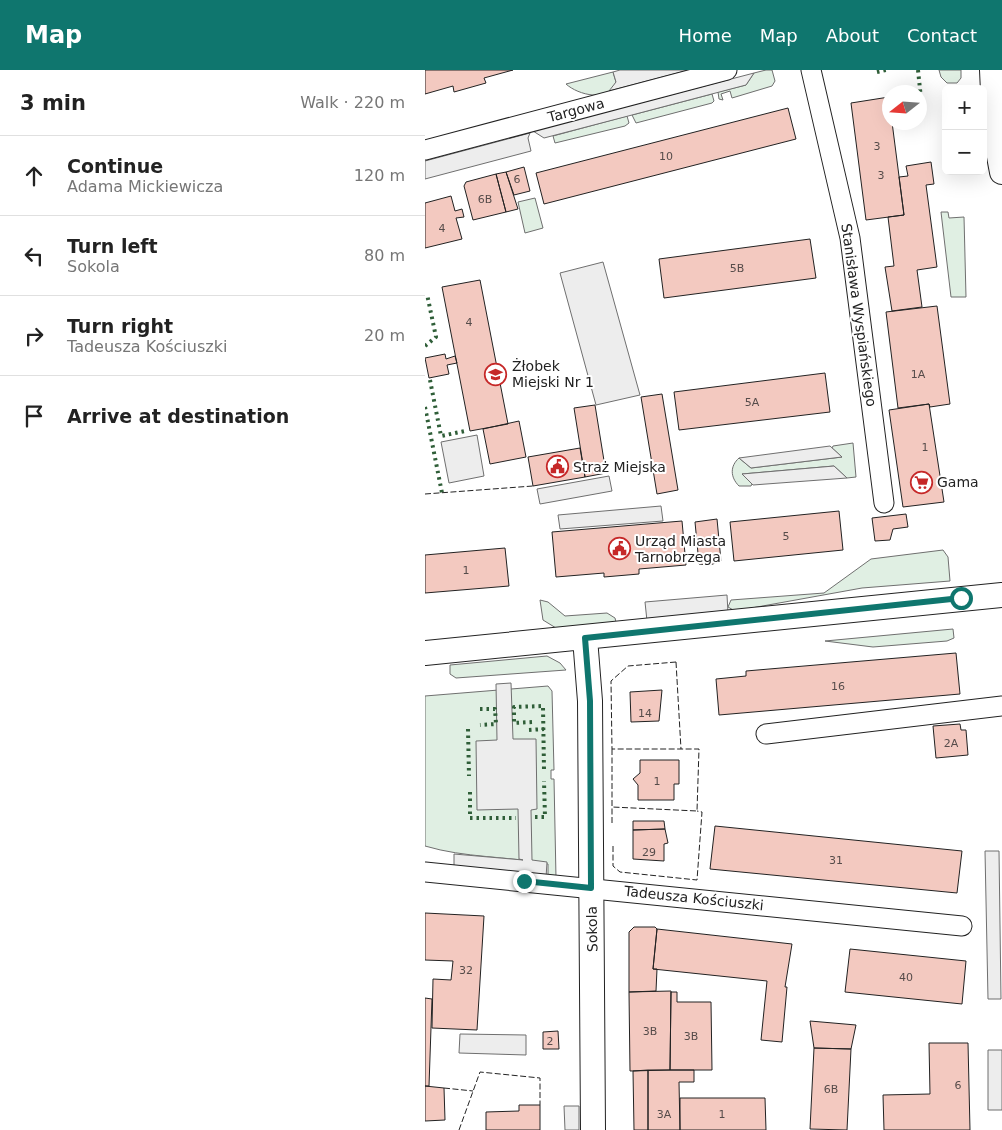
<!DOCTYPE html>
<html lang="en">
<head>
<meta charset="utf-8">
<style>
	body { margin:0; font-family:"DejaVu Sans",sans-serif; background:#f2f2f2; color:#222 }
	.controls { position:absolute; right:15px; top:15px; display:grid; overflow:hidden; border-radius:8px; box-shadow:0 5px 20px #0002 }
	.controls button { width:45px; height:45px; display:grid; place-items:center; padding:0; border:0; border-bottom:1px solid #e0e0e0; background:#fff; color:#222; font:25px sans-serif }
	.compass { position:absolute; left:457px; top:15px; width:45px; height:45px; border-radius:50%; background:#fff; box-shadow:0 5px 20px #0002; rotate:253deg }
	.stop { position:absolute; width:15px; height:15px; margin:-11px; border:4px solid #0f766e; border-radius:50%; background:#fff }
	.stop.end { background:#0f766e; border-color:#fff; box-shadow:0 1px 5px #0008 }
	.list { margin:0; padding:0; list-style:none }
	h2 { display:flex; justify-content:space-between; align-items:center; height:65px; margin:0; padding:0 20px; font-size:21px }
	h2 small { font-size:16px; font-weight:400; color:#767676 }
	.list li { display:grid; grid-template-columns:32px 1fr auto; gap:15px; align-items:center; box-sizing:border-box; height:80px; padding:0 20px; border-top:1px solid #e0e0e0 }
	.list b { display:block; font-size:19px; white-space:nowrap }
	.list p { margin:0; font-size:16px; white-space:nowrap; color:#767676 }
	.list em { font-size:16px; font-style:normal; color:#767676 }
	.icon { flex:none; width:28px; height:28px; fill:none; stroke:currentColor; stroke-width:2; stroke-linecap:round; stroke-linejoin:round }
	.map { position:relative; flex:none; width:577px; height:1060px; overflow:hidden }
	header { display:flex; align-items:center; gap:30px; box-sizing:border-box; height:70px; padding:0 25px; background:#0f766e; color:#fff }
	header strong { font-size:24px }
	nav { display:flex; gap:28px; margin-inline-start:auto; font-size:18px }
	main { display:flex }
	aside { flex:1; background:#fff }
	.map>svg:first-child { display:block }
	.green { fill:#e0efe3; stroke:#6f6f6f }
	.parking { fill:#ededed; stroke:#6f6f6f }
	.building { fill:#f3c9c0; stroke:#222 }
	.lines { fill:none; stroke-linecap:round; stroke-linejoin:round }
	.minor-casing { stroke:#222; stroke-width:21 }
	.tertiary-casing { stroke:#222; stroke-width:26 }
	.minor { stroke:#fff; stroke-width:19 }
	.tertiary { stroke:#fff; stroke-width:24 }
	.hedge { stroke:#2f5e38; stroke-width:4; stroke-dasharray:2.5 4; stroke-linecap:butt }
	.fence { stroke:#222; stroke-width:1; stroke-dasharray:6 2.5; stroke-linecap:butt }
	.route { stroke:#0f766e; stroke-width:6 }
	.labels { text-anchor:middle; stroke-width:4; stroke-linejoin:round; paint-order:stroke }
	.number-label { font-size:11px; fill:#564c4a }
	.street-label { font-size:14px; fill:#222; stroke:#fff }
	.poi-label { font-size:14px; fill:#222; stroke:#fff; text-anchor:start }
</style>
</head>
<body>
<header>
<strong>Map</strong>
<nav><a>Home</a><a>Map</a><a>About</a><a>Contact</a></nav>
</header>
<main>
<aside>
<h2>3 min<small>Walk · 220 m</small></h2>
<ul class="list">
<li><svg class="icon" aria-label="ahead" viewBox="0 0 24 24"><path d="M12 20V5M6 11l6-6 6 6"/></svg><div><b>Continue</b><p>Adama Mickiewicza</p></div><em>120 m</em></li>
<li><svg class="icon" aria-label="left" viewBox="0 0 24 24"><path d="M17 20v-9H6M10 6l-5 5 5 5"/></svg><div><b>Turn left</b><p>Sokola</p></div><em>80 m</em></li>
<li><svg class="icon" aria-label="right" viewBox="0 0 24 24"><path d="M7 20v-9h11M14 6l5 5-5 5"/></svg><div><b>Turn right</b><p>Tadeusza Kościuszki</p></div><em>20 m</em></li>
<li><svg class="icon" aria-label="arrive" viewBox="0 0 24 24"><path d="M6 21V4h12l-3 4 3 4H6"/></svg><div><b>Arrive at destination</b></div></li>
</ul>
</aside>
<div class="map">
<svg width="577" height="1060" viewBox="0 0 577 1060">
	<rect width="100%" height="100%" fill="#fff"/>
	<path class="green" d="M 341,0 L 347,0 L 350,11 L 347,16 L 307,28 L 305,21 L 296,24 L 298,30 L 294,29 L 293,22 L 321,15 L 329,3 Z
		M 514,0 L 536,0 L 536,8 L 532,13 L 522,13 L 516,7 Z
		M 188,2 L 191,12 C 184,33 153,25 141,14 Z
		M 287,24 L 289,31 L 287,33 L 211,53 L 207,45 Z
		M 202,46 L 204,53 L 200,56 L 130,73 L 128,66 Z
		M 110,128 L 118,158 L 100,163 L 93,132 Z
		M 516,142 L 523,142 L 524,148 L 539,147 L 541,227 L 526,227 Z
		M 428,373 L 431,407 L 422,408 L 409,396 L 317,404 L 327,414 L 326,416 L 314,416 C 305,407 305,396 314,388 L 326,398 L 417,387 L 407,378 L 408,376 Z
		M 518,480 L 523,487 L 525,511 L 437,518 L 310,541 L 303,537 L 306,530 L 399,523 L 446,489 Z
		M 115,530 L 123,532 L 140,546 L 182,543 L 190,548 L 191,552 L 131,558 L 118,550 Z
		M 528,559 L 529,568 L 522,571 L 448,577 L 400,571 Z
		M 122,586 L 135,593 L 141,600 L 31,608 L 25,604 L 25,595 Z
		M 123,616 L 127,621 L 129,700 L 126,700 L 126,709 L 129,709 L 131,808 L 123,807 L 123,794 C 82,786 40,788 0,776 L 0,626 Z"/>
	<path class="parking" d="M 195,0 L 264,0 L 184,21 L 191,12 L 188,2 Z
		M 329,3 L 321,15 L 207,45 L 119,68 L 108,61 Z
		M 105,63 L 103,68 L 106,81 L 0,109 L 0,91 Z
		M 178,192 L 215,325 L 171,335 L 135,203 Z
		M 52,365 L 59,406 L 24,413 L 16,372 Z
		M 405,376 L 417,387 L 326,398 L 314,388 Z
		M 409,396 L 422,408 L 328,415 L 317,404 Z
		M 184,406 L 187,421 L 115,434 L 112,419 Z
		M 236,436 L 238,451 L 135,459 L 133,445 Z
		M 302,525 L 303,543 L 222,551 L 220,532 Z
		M 86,613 L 88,669 L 111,669 L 112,739 L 106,740 L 107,790 L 122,792 L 121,808 L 29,798 L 29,784 L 98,790 L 94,789 L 93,739 L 52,740 L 51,671 L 72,670 L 71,614 Z
		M 560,781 L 574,781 L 576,929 L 563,929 Z
		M 35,964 L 101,965 L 101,985 L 34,983 Z
		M 563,980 L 577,980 L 577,1040 L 563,1040 Z
		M 139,1036 L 154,1036 L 154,1060 L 140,1060 Z"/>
	<path class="building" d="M 0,0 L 88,0 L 59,8 L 61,13 L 29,22 L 28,16 L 0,24 Z
		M 464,27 L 464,52 L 467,52 L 479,145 L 441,150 L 426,33 Z
		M 363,38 L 371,69 L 119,134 L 111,103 Z
		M 506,92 L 509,114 L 501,115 L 512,197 L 492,200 L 497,237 L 467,241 L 460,197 L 469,196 L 463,147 L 479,145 L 474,107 L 483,106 L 481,96 Z
		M 99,97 L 105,121 L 89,125 L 81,102 Z
		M 81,102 L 93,139 L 81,142 L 71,104 Z
		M 71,104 L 81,142 L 48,150 L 39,116 L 41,112 Z
		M 26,126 L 30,141 L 37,139 L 39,147 L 31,148 L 37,169 L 0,178 L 0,133 Z
		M 385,169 L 391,208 L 239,228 L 234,189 Z
		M 55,210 L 83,354 L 45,361 L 17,217 Z
		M 512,236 L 525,334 L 505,337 L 504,334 L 473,338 L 461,242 Z
		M 20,284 L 21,289 L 30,286 L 32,293 L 22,295 L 24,304 L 4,308 L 0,288 Z
		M 400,303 L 405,342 L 254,360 L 249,322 Z
		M 237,324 L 253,420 L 232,424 L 216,327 Z
		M 504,334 L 519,432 L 478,437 L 464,340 Z
		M 170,335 L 181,403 L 160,407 L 149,338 Z
		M 94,351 L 101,387 L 65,394 L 58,359 Z
		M 155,378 L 160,407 L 108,416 L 103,387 Z
		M 414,441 L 418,480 L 309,491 L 305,452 Z
		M 481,444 L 483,457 L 468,459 L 465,470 L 450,471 L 447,448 Z
		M 292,449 L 296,491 L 285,495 L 274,494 L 270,452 Z
		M 257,451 L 261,495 L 214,499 L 214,504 L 179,507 L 179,503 L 131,507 L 127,462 Z
		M 80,478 L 84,516 L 0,523 L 0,485 Z
		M 531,583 L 535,624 L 294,645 L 291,609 L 321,606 L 321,601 Z
		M 237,620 L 234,651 L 206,652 L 205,622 Z
		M 535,654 L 536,660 L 541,660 L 543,685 L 511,688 L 508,656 Z
		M 215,690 L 254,690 L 254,714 L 249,714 L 249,730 L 213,730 L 213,715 L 208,709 L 215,703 Z
		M 208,751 L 239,751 L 240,759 L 208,760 Z
		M 290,756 L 537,781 L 532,823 L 285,799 Z
		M 240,759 L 243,773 L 239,774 L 239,791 L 208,789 L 208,760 Z
		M 0,843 L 59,846 L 52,960 L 7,958 L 8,909 L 26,910 L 28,891 L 0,890 Z
		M 209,857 L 230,857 L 232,859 L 228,899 L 232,899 L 231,921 L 204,922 L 204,862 Z
		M 232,859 L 367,874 L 360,917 L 362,917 L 357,972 L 336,970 L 342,911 L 228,899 Z
		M 425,879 L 541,891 L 537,934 L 420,922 Z
		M 246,921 L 245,1000 L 205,1001 L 204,922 Z
		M 246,922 L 252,922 L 252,932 L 286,932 L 287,1000 L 245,1000 Z
		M 0,928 L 7,929 L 4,1016 L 0,1016 Z
		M 385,951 L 431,955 L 426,979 L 389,978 Z
		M 133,961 L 134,979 L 118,979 L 118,962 Z
		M 504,973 L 543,973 L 545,1060 L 459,1060 L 458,1025 L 505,1024 Z
		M 389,978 L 426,979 L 422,1060 L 385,1059 Z
		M 223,1000 L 269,1000 L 269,1012 L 254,1012 L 255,1060 L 223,1060 Z
		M 223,1000 L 223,1060 L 209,1060 L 208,1001 Z
		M 0,1016 L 19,1018 L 20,1050 L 0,1051 Z
		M 255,1028 L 340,1028 L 341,1060 L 255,1060 Z
		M 94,1035 L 115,1035 L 115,1060 L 61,1060 L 61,1042 L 94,1041 Z"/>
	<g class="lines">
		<defs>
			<path id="minor" d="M 386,0 L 425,168 L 459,433
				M 0,80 L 302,0
				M 341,664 L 577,636
				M 0,802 L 537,856"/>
			<path id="tertiary" d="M 567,0 L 570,65 L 577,102
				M 160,568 L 165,631 L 168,1060
				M 0,583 L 577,525"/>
		</defs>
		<use href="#minor" class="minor-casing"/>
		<use href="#tertiary" class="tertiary-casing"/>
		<use href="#minor" class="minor"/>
		<use href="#tertiary" class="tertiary"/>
		<path class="hedge" d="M 493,0 L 497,38 L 494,38
			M 452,2 L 461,0
			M 0,276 L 11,267 L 2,224
			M 5,310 L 16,366 L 40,361
			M 0,337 L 17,423
			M 55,639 L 70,639 L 71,654 L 55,655
			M 107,652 L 89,653 L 89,637 L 118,636 L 119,700
			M 43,659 L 44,706
			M 104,660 L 119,659
			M 45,722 L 45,748 L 91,748
			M 110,747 L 120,747 L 119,711"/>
		<path class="fence" d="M 0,424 L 108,416
			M 251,592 L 256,679 L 187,679 L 186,611 L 203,596 Z
			M 187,679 L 187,737 L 272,741 L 274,679 L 256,679
			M 187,753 L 187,737
			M 188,776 L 188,796 L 195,802 L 272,810 L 277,742 L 272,741
			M 19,1018 L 48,1021
			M 34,1060 L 55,1002 L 115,1008 L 115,1035"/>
	</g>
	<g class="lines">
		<path class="route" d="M 99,811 L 166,818 L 165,631 L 160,568 L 536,528"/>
	</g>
	<defs>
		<symbol id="school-ring" viewBox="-11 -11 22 22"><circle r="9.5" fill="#fff" stroke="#c62828" stroke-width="1.5"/><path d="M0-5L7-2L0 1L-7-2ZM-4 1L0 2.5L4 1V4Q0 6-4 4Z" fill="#c62828"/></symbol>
		<symbol id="civic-ring" viewBox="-11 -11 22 22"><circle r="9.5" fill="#fff" stroke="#c62828" stroke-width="1.5"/><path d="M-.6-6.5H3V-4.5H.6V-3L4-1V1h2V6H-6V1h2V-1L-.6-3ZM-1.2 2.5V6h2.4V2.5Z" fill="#c62828"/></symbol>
		<symbol id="supermarket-ring" viewBox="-11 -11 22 22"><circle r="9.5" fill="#fff" stroke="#c62828" stroke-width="1.5"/><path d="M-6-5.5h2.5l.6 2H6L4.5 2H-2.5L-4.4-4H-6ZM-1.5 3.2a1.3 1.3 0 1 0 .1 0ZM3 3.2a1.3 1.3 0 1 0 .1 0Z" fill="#c62828"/></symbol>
	</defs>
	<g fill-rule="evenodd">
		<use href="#school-ring" x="58" y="292" width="25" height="25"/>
		<use href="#civic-ring" x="120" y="384" width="25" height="25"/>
		<use href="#supermarket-ring" x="484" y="400" width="25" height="25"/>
		<use href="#civic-ring" x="182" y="466" width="25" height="25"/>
	</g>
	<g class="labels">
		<g class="number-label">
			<text x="452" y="80">3</text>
			<text x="241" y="90">10</text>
			<text x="456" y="109">3</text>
			<text x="92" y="113">6</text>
			<text x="60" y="133">6B</text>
			<text x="17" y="162">4</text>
			<text x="312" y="202">5B</text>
			<text x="44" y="256">4</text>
			<text x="493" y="308">1A</text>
			<text x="327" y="336">5A</text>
			<text x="500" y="381">1</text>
			<text x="361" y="470">5</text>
			<text x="41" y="504">1</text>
			<text x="413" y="620">16</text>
			<text x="220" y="647">14</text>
			<text x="526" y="677">2A</text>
			<text x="232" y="715">1</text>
			<text x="224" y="786">29</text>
			<text x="411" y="794">31</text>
			<text x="41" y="904">32</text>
			<text x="481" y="911">40</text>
			<text x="225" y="965">3B</text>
			<text x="266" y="970">3B</text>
			<text x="125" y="975">2</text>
			<text x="533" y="1019">6</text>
			<text x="406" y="1023">6B</text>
			<text x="239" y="1048">3A</text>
			<text x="297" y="1048">1</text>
		</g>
		<g class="street-label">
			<text transform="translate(151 40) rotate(-15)" y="5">Targowa</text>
			<text transform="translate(434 245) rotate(82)" y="5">Stanisława Wyspiańskiego</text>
			<text transform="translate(269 828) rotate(6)" y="5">Tadeusza Kościuszki</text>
			<text transform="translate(167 859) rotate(-91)" y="5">Sokola</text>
		</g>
		<g class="poi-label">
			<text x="87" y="301">Żłobek<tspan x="87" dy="16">Miejski Nr 1</tspan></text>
			<text x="148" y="402">Straż Miejska</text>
			<text x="512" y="417">Gama</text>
			<text x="210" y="476">Urząd Miasta<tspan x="210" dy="16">Tarnobrzega</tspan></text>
		</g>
	</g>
</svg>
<div class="controls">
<button>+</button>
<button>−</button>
</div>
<svg class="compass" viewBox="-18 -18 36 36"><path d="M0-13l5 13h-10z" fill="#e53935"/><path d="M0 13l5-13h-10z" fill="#767676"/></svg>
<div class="stop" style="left:536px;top:528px"></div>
<div class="stop end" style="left:99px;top:811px"></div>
</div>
</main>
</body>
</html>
